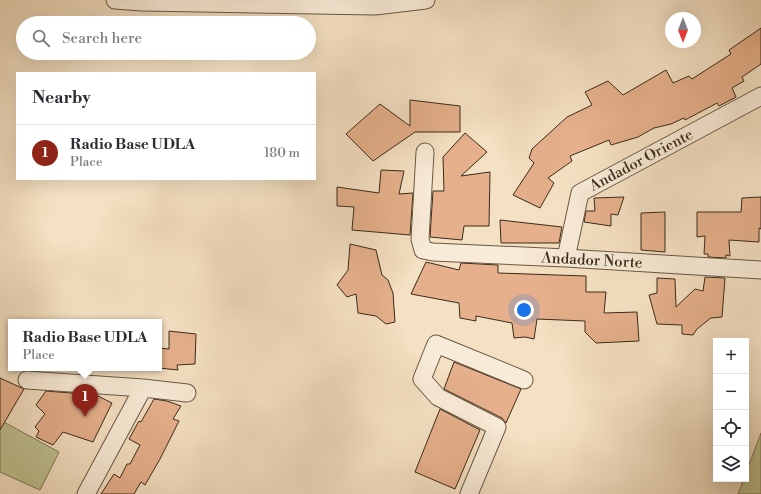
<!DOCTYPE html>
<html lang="en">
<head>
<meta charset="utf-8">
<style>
	body { margin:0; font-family:"Libre Bodoni",serif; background:#f2f2f3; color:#2b2b33 }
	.controls { position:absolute; right:12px; bottom:12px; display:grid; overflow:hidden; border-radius:0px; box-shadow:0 4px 16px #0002 }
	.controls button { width:36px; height:36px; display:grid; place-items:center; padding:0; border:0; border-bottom:1px solid #e1e1e2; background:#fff; color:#2b2b33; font:20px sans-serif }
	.compass { position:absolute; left:665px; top:12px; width:36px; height:36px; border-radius:50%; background:#fff; box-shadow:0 4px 16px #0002; rotate:180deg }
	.you { position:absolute; left:524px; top:310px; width:14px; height:14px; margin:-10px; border:3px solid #fff; border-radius:50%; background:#1a73e8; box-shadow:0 0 0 6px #1a73e833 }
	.badge { display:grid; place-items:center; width:26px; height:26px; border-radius:50%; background:#8f2418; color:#fff; font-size:13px; font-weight:700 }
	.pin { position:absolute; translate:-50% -33px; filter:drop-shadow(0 1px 2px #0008) }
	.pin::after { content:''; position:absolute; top:21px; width:14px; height:12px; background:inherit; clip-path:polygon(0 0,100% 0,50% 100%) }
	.popup { position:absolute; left:8px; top:319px; width:154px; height:52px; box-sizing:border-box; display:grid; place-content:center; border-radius:0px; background:#fff; filter:drop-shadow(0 1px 3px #0005); font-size:13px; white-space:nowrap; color:#7c7c81 }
	.popup b { font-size:15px; color:#2b2b33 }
	.popup::after { content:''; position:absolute; left:50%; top:100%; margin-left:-8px; border:8px solid transparent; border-top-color:#fff }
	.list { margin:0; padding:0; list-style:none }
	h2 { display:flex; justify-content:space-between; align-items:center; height:52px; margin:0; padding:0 16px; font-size:17px }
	h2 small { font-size:13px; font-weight:400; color:#7c7c81 }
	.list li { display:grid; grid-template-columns:26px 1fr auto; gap:12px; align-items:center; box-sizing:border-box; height:56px; padding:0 16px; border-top:1px solid #e1e1e2 }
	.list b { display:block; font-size:15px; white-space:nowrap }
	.list p { margin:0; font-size:13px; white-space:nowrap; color:#7c7c81 }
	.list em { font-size:13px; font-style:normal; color:#7c7c81 }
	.icon { flex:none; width:22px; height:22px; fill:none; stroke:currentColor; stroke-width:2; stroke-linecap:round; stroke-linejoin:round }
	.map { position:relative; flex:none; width:761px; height:494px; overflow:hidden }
	.search { position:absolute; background:#fff; box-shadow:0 4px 16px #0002; left:16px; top:16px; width:300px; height:44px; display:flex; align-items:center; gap:10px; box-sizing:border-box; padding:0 14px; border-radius:22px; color:#7c7c81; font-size:15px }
	.panel { position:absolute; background:#fff; box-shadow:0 4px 16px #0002; left:16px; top:72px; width:300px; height:108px; border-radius:0px }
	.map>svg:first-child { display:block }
	.green { fill:#bfc190; stroke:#7d7656 }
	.building { fill:#e5b08b; stroke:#3b2a1b }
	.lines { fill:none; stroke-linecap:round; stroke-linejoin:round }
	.street-casing { stroke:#695845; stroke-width:19 }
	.street { stroke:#f8ebd7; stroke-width:17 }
	.labels { text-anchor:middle; stroke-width:3; stroke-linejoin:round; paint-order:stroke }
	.street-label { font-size:15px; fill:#3b2a1b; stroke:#f8ebd7 }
</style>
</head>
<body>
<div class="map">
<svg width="761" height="494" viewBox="0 0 761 494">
	<rect width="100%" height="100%" fill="#f4e0c2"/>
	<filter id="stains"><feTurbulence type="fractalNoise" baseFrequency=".005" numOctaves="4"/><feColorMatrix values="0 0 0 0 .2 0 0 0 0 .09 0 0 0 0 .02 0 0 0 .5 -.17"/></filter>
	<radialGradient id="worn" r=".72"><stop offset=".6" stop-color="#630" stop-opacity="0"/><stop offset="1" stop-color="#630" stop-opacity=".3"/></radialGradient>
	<path class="green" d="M 0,420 L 59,452 L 40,490 L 0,472 Z
		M 761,433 L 761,494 L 738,494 L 744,479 L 746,479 L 746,473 Z"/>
	<path class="building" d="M 761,28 L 761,64 L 742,77 L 744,81 L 732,88 L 736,97 L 719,106 L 717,103 L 685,120 L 684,118 L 671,124 L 654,128 L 638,137 L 611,145 L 609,140 L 570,156 L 572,161 L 548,178 L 554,183 L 540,208 L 513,195 L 534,163 L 529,158 L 532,149 L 567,117 L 592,105 L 585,92 L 608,81 L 623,95 L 666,70 L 673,83 L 689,76 L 692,79 L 731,54 L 729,50 Z
		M 410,100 L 460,106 L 460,132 L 415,132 L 373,161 L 346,134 L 380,104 L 410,126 Z
		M 465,133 L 487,152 L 461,176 L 490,172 L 489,226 L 464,226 L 462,240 L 430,237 L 433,191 L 444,191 L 443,157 Z
		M 381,170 L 404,171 L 399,194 L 413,193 L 410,235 L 352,230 L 354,207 L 337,206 L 337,187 L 379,193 Z
		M 624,197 L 618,215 L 611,214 L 611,226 L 584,222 L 586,211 L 595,211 L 594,198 Z
		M 761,197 L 761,229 L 759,228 L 759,242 L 729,240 L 730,256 L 726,255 L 726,258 L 708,257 L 708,254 L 704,254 L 705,236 L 697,237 L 697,212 L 741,212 L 742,198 Z
		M 665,212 L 665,252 L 641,250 L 641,213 Z
		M 500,220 L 562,227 L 559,243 L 501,243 Z
		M 350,244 L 376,250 L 382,275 L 388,280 L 393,293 L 395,322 L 386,324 L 376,316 L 358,313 L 356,294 L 347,297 L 337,285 L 348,270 Z
		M 426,262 L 459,270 L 461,263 L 498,265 L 498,273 L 586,276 L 586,292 L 606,292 L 604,313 L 637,312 L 639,341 L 596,343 L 585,332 L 585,321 L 537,319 L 534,339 L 525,337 L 514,338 L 512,323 L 476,316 L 476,321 L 460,318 L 459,303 L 411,294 Z
		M 705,277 L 725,278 L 722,317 L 711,318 L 697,329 L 693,335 L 682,334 L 682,325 L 657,324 L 649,295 L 657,293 L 657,278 L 675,279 L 676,307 L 695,289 L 703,291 Z
		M 169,331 L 196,334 L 195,364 L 177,365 L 178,370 L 159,368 L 159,348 L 169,349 Z
		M 454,362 L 521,389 L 506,423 L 502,418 L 444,389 Z
		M 0,378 L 24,389 L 0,430 Z
		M 46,391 L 96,395 L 112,403 L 93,442 L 63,432 L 53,445 L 36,437 L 39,431 L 35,427 L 45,414 L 36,405 Z
		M 154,399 L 167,401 L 181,406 L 173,419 L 179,421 L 160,459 L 145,485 L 141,482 L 134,494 L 101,494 L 114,474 L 120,478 L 127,464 L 130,464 L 140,445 L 129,439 L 139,421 L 141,422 Z
		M 440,409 L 480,430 L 455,489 L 415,472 Z"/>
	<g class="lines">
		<defs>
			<path id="street" d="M 115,0 L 142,2 L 375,6 L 426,0
				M 425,152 L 420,239 L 423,250 L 433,252 L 566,258 L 761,270
				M 566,258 L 580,193 L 761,96
				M 27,380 L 143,388 L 187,393
				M 86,494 L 143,388
				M 469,494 L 497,427 L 438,397 L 422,379 L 436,344 L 524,380"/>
		</defs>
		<use href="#street" class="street-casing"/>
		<use href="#street" class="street"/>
	</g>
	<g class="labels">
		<g class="street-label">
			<text transform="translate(641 160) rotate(-28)" y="5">Andador Oriente</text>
			<text transform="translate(592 260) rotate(3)" y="5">Andador Norte</text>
		</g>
	</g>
	<rect width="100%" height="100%" filter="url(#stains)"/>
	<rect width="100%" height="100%" fill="url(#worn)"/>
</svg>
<div class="controls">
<button>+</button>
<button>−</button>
<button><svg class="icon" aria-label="locate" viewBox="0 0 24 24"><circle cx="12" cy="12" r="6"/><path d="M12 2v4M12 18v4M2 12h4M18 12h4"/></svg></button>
<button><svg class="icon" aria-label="layers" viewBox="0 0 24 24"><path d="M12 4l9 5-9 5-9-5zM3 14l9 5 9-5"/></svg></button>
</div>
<svg class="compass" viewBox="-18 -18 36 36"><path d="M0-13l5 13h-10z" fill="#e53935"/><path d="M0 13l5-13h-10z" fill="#7c7c81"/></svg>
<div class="you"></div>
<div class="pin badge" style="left:85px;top:417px">1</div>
<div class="popup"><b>Radio Base UDLA</b>Place</div>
<div class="search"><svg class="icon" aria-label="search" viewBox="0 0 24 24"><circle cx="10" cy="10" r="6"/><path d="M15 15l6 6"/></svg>Search here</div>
<section class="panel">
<h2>Nearby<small></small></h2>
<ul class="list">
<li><span class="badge">1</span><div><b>Radio Base UDLA</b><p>Place</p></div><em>180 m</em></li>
</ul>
</section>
</div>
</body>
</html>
